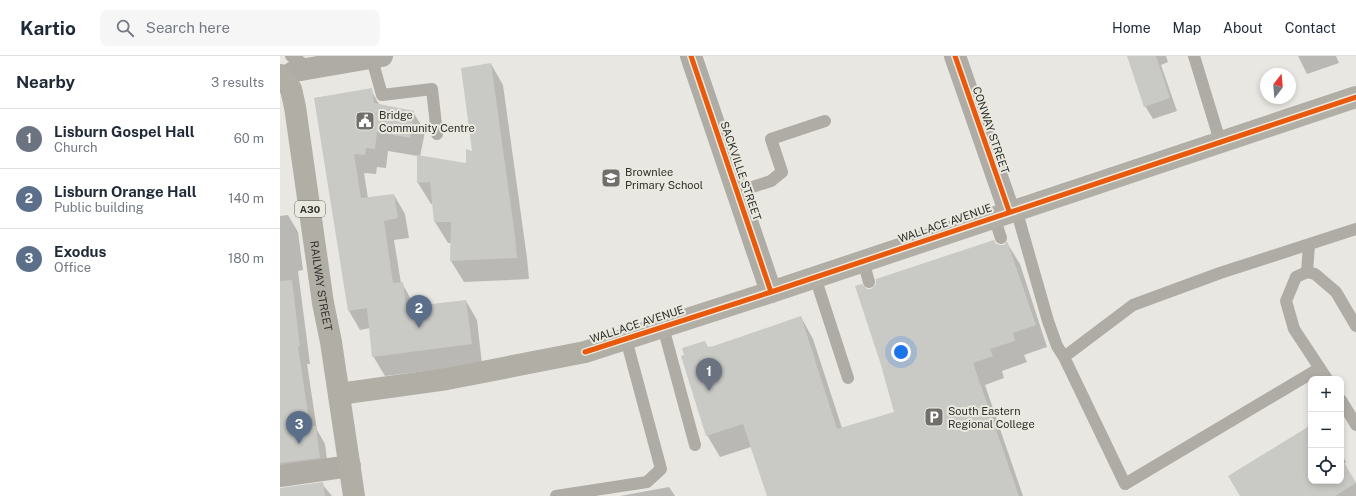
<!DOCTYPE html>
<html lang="en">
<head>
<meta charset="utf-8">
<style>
	body { margin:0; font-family:"Public Sans",sans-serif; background:#f6f6f7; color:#1f2937 }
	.controls { position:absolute; right:12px; bottom:12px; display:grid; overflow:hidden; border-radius:8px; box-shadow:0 2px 6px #0003 }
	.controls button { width:36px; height:36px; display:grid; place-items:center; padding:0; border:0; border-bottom:1px solid #e0e1e3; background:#fff; color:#1f2937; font:20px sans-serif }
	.compass { position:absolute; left:980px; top:12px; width:36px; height:36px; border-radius:50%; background:#fff; box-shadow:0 2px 6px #0003; rotate:16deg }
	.you { position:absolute; left:621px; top:296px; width:14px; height:14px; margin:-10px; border:3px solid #fff; border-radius:50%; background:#1a73e8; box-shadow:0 0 0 6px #1a73e833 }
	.badge { display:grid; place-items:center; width:26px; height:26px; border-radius:50%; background:#706f6b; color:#fff; font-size:13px; font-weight:700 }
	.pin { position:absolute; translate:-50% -33px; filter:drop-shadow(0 1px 2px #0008) }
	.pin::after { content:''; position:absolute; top:21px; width:14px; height:12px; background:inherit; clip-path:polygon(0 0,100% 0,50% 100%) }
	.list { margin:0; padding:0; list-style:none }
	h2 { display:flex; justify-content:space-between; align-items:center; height:52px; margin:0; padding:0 16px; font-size:17px }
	h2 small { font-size:13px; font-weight:400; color:#747a83 }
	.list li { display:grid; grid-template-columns:26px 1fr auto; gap:12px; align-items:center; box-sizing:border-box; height:60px; padding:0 16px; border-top:1px solid #e0e1e3 }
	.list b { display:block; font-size:15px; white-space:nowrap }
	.list p { margin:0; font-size:13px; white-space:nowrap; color:#747a83 }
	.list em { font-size:13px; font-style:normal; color:#747a83 }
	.icon { flex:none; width:22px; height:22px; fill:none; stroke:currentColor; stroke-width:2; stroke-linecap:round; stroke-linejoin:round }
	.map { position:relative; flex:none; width:1076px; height:440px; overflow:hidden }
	header { display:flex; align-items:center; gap:24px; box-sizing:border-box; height:56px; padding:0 20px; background:#fff; border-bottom:1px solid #e0e1e3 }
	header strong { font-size:19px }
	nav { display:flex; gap:22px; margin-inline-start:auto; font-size:14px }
	.search { width:280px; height:36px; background:#f6f6f7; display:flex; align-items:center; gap:10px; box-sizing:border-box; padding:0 14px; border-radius:8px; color:#747a83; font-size:15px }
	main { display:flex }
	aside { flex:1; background:#fff }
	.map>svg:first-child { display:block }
	.shadow { fill:#0003 }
	.building { fill:#c9c9c6 }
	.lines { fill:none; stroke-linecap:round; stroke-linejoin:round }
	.service { stroke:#afaca6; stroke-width:12 }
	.minor { stroke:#afaca6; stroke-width:22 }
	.tertiary { stroke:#afaca6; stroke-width:22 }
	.primary { stroke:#b1aea6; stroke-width:22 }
	.cycleway-casing { stroke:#eae9e0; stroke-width:8 }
	.cycleway { stroke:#e8590c; stroke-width:5 }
	.labels { text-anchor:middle; stroke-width:4; stroke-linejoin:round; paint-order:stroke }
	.shield { fill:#eae9e0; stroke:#676761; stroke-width:1 }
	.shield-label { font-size:10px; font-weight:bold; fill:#2f2f2b }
	.poi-label { font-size:11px; fill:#2f2f2b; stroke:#eae9e0; text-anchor:start }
	.street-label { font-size:11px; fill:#2f2f2b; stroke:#eae9e0 }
</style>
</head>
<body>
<header>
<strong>Kartio</strong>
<div class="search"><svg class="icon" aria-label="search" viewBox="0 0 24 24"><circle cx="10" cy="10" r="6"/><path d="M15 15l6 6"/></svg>Search here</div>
<nav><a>Home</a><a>Map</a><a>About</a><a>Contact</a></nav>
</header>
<main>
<aside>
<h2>Nearby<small>3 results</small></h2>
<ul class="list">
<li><span class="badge" style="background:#6b7280">1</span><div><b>Lisburn Gospel Hall</b><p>Church</p></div><em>60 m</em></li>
<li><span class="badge" style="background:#5c6f8a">2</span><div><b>Lisburn Orange Hall</b><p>Public building</p></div><em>140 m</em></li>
<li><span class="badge" style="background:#5c6f8a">3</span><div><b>Exodus</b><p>Office</p></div><em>180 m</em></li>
</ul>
</aside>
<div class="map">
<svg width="1076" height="440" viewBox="0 0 1076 440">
	<rect width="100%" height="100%" fill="#e8e7e2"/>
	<path class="shadow" d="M 848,0 L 886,0 L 888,6 L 881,9 L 897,55 L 873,63 L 865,50 Z
		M 1018,0 L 1056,0 L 1059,7 L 1027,18 Z
		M 211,8 L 223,29 L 247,202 L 249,223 L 184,226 L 171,205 L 172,187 L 168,187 L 155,166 L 154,148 L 151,148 L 138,127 L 138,100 L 108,95 L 106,112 L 97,111 L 96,118 L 84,117 L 88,142 L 114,139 L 125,158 L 129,182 L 114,184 L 121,227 L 122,227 L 133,247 L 134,251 L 186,245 L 197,264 L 202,308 L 105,320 L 93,300 L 90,272 L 80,274 L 69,255 L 35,42 L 91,34 L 100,50 L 133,56 L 145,75 L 140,101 L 187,108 L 194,96 Z
		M 8,159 L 18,176 L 23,214 L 18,215 L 30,308 L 27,308 L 37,374 L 45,388 L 49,419 L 0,430 L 0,160 Z
		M 727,187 L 740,208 L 767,291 L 744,299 L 747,306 L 722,315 L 724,322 L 705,329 L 743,440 L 488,440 L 471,391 L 440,401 L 427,379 L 429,292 L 521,261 L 533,283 L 562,372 L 615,357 L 586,234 L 592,234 L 716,189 L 724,190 Z
		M 1031,371 L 1031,425 L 1061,425 L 1061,397 L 1066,406 L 1064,408 L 1076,427 L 1076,440 L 961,440 Z
		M 42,428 L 52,440 L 0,440 L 0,433 Z
		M 389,431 L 395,440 L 340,440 Z"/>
	<path class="building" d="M 847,0 L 876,0 L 890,42 L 864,51 Z
		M 211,7 L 235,180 L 237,202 L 170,205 L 171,166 L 154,166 L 150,126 L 137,127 L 137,99 L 186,107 L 186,93 L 192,95 L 181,12 Z
		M 92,32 L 94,47 L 134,55 L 130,82 L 97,76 L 95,93 L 86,92 L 85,99 L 74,98 L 81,142 L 114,138 L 118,162 L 104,165 L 113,227 L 123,226 L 126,251 L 186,244 L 192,288 L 92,301 L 87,252 L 68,255 L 34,42 Z
		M 714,184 L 716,188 L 720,189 L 724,189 L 727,185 L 756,269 L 733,277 L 735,285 L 710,293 L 713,300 L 693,307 L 739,440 L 487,440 L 463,368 L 426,380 L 401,300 L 404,299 L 402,292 L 425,285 L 428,291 L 431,290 L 431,291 L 521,260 L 557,373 L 614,356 L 601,309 L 575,230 L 582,228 L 587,233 L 591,233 L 596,228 L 596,223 Z
		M 12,224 L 20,291 L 18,291 L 30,370 L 36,370 L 40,402 L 0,407 L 0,225 Z
		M 1031,369 L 1031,425 L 1061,425 L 1061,401 L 1076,427 L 1055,440 L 960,440 L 948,420 Z
		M 43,426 L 45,440 L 0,440 L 0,432 Z"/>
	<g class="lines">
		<path class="service" d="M 11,0 L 30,12
			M 914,0 L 940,85
			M 92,3 L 102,39 L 152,33 L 157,78
			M 457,136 L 491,125 L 502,116 L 491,83 L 545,65
			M 736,153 L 768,265 L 777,290 L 784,301 L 853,249 L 940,217 L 1076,173
			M 714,161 L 721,182
			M 583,205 L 589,226
			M 1027,216 L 1029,189
			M 535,221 L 568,322
			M 383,271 L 415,389
			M 784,301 L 845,428 L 1040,312
			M 1047,323 L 1014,273 L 1006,245 L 1016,221 L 1027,216 L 1035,218 L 1056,236 L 1076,270
			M 1061,344 L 1076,369
			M 276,440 L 367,426 L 381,413 L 346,283"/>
		<path class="minor" d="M 411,0 L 491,236
			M 675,0 L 729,155
			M 0,420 L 70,410"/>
		<path class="tertiary" d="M 4,22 L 15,15 L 102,0"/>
		<g class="primary">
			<path id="s1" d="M 0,19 L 11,33 L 15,51 L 43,247 L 51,286 L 74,440"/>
			<path d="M 59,338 L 167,323 L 305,296 L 491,236 L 1076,41"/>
		</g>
		<defs>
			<path id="cycleway" d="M 411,0 L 491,236
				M 675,0 L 729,155
				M 305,296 L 491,236 L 1076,41"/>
		</defs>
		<use href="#cycleway" class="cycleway-casing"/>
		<use href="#cycleway" class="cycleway"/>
	</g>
	<defs>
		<symbol id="civic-square" viewBox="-11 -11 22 22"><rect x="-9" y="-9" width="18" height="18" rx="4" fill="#706f6b" stroke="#eae9e0"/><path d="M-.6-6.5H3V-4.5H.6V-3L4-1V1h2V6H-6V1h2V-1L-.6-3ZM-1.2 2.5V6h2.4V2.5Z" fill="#fff"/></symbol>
		<symbol id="school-square" viewBox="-11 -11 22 22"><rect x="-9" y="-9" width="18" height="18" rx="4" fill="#706f6b" stroke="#eae9e0"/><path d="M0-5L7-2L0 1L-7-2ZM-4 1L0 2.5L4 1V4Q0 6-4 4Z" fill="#fff"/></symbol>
		<symbol id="parking-square" viewBox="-11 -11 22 22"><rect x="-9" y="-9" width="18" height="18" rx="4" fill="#706f6b" stroke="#eae9e0"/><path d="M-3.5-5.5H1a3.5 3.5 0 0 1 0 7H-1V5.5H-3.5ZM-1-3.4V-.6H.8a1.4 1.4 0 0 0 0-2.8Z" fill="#fff"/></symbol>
	</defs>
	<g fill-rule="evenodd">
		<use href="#civic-square" x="74" y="54" width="22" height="22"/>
		<use href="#school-square" x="320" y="111" width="22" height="22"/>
		<use href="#parking-square" x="643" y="350" width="22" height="22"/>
	</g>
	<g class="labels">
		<rect class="shield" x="15" y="145" width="30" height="16" rx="3"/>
		<g class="shield-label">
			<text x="30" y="157">A30</text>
		</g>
		<g class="poi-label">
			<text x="99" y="63">Bridge<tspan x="99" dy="13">Community Centre</tspan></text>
			<text x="345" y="120">Brownlee<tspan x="345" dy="13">Primary School</tspan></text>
			<text x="668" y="359">South Eastern<tspan x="668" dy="13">Regional College</tspan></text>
		</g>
		<g class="street-label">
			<text transform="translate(711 74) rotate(71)" y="4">CONWAY STREET</text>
			<text transform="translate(461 115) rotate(71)" y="4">SACKVILLE STREET</text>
			<text transform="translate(665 167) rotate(-19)" y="4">WALLACE AVENUE</text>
			<text dy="4" stroke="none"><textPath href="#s1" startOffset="217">RAILWAY STREET</textPath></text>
			<text transform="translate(357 268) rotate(-18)" y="4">WALLACE AVENUE</text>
		</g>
	</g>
</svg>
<div class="controls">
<button>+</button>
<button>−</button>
<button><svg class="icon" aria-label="locate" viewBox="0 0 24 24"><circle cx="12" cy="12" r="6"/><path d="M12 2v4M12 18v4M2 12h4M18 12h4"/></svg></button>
</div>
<svg class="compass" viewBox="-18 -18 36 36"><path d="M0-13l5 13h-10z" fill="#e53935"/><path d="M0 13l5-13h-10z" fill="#747a83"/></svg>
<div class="you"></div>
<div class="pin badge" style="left:429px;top:335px;background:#6b7280">1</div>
<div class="pin badge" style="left:139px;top:272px;background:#5c6f8a">2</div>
<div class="pin badge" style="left:19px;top:388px;background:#5c6f8a">3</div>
</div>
</main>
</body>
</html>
